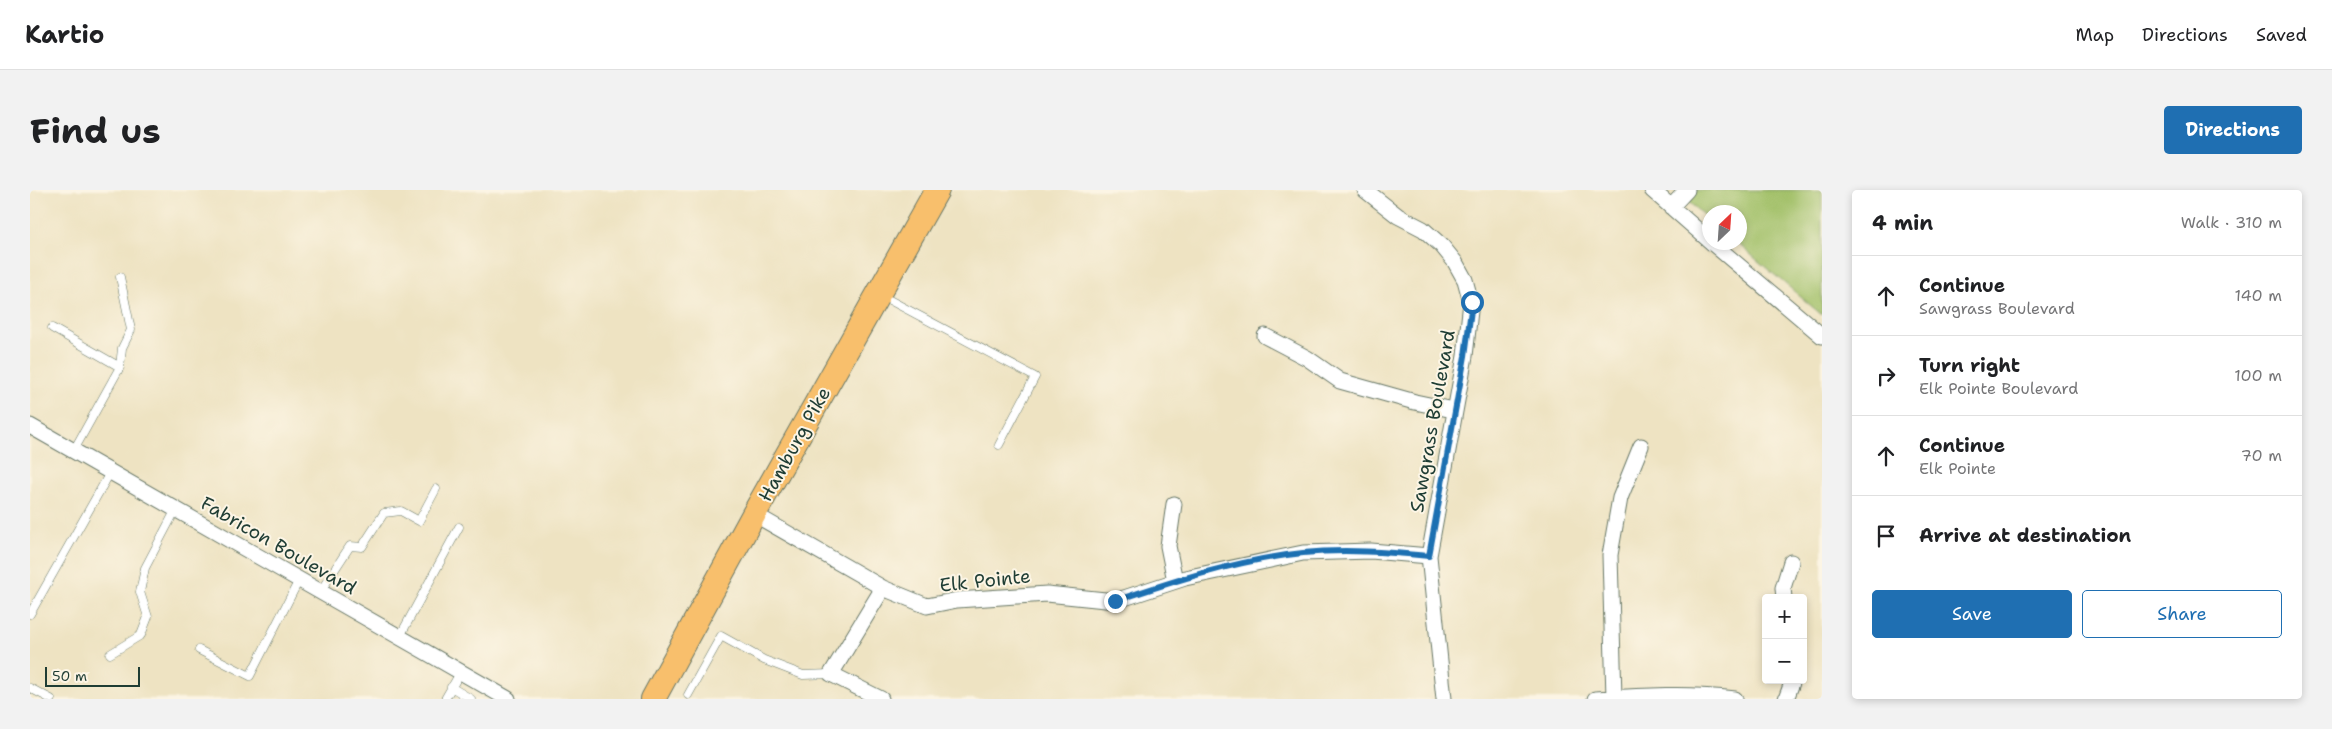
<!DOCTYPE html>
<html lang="en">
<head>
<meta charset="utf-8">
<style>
	body { margin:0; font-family:"Shantell Sans",sans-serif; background:#f2f2f2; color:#202124 }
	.controls { position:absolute; right:15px; bottom:15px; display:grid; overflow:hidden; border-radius:5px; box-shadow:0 2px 8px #0003 }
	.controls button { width:45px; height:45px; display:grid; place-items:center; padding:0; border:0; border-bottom:1px solid #e0e0e0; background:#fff; color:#202124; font:25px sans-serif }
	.compass { position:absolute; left:1672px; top:15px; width:45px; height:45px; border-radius:50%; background:#fff; box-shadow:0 2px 8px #0003; rotate:25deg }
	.scale { position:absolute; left:15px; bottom:12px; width:95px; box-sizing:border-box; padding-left:5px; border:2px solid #1f3d34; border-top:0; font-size:14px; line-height:18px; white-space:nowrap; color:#1f3d34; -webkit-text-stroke:4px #fcf5e5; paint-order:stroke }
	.stop { position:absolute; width:15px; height:15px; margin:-11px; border:4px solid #1f6fb2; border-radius:50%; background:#fff }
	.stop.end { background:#1f6fb2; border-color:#fff; box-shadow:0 1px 5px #0008 }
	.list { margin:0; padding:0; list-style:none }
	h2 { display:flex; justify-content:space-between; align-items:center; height:65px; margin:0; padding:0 20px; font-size:21px }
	h2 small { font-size:16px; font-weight:400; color:#757577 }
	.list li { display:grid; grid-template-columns:32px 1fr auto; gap:15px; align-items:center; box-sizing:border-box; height:80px; padding:0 20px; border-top:1px solid #e0e0e0 }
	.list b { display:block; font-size:19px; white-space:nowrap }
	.list p { margin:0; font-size:16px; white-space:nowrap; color:#757577 }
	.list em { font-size:16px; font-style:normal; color:#757577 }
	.actions { display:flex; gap:10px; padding:15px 20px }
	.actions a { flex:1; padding:11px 0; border:1px solid #1f6fb2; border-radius:5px; text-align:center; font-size:18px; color:#1f6fb2 }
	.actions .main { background:#1f6fb2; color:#fff }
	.icon { flex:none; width:28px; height:28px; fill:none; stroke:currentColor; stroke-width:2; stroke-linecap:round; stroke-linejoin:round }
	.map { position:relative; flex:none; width:1792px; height:509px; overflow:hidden; border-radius:5px }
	header { display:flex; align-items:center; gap:30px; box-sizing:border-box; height:70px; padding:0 25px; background:#fff; border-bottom:1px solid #e0e0e0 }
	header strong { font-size:24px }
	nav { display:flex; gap:28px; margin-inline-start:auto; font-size:18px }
	.intro { display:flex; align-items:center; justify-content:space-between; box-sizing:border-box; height:120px; padding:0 30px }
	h1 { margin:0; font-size:35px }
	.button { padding:12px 22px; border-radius:5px; background:#1f6fb2; color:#fff; font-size:18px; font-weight:700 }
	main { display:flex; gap:30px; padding:0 30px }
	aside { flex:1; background:#fff; border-radius:5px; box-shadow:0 2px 8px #0003 }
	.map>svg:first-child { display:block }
	.green { fill:#a1c067; stroke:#607e4e }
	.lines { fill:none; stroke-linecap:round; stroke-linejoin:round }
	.service-casing { stroke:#677766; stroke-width:9 }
	.minor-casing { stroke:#677766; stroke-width:17 }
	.primary-casing { stroke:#677766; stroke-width:26 }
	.service { stroke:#fff; stroke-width:8 }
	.minor { stroke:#fff; stroke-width:15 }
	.primary { stroke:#f8bf6c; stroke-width:24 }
	.route { stroke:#1f6fb2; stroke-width:6 }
	.labels { text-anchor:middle; stroke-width:4; stroke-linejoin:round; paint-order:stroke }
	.street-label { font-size:19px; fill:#1f3d34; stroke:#fcf5e5 }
</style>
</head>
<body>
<header>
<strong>Kartio</strong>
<nav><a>Map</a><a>Directions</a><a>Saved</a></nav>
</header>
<div class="intro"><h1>Find us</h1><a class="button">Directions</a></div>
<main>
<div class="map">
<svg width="1792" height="509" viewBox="0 0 1792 509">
	<rect width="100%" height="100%" fill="#fcf5e5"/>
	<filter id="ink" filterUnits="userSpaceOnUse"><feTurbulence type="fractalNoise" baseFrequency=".02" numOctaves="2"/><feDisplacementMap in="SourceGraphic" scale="10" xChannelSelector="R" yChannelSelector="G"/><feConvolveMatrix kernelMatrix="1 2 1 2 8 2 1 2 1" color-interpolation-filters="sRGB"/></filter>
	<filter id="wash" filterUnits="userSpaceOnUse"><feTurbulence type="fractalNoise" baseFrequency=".0096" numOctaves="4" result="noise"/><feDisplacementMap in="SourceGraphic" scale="20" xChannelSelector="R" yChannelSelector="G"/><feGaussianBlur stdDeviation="1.12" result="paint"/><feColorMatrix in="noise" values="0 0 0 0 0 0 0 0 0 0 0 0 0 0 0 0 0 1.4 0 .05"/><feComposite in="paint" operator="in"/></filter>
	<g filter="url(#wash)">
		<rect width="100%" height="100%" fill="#eee3c2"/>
		<path class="green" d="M 1645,0 L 1792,0 L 1792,125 L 1707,53 L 1710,52 L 1710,22 L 1680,22 L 1679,30 Z"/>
	</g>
	<g filter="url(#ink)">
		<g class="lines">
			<defs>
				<path id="service" d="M 850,105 L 1005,187 L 969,255
					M 22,138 L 90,177 L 44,260
					M 90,177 L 92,158 L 101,140 L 90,87
					M 290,402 L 320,356 L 332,357 L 354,323 L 371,321 L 389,331 L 406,299
					M 0,424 L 81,281
					M 369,448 L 429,337
					M 169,460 L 220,486 L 269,390
					M 80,464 L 111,445 L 118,427 L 110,402 L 115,378 L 146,319
					M 421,497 L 441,509
					M 0,498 L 21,509
					M 658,505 L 691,446 L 734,470 L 773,485 L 801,484
					M 415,509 L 430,483"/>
				<path id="minor" d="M 1335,0 L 1368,26 L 1393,39 L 1412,56 L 1425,72 L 1435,90 L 1441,112 L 1435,166 L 1399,366 L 1414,509
					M 1622,0 L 1680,51
					M 1641,17 L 1657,0
					M 1681,52 L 1792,146
					M 1235,146 L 1277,168 L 1310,191 L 1385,212 L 1423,220
					M 0,236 L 478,509
					M 1144,314 L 1138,356 L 1145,391
					M 724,324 L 853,398 L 897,416 L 927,410 L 1017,404 L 1085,411 L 1155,388 L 1273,363 L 1341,361 L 1399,366
					M 1754,408 L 1753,398 L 1761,372
					M 1584,508 L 1580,365 L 1590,308 L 1611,256
					M 851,509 L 801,484 L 853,398
					M 1565,509 C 1612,506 1658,503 1705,509
					M 1756,509 L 1763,490"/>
				<path id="primary" d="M 623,509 L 724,324 L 907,0"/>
			</defs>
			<use href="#service" class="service-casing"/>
			<use href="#minor" class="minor-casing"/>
			<use href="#primary" class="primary-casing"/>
			<use href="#service" class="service"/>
			<use href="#minor" class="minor"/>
			<use href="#primary" class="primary"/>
		</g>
	</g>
	<g class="lines" filter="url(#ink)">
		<path class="route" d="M 1085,411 C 1143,391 1212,369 1273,363 C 1315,359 1357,362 1399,366 L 1435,166 L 1442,112"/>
	</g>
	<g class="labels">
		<g class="street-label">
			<text transform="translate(1402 231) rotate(-80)" y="7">Sawgrass Boulevard</text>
			<text transform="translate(764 254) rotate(-61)" y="7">Hamburg Pike</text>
			<text transform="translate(249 355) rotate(30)" y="7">Fabricon Boulevard</text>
			<text transform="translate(955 390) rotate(-6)" y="7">Elk Pointe</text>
		</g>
	</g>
</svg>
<div class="controls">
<button>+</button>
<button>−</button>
</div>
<svg class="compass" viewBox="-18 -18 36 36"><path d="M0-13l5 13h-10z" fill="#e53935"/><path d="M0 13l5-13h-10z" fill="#757577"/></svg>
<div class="scale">50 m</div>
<div class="stop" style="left:1442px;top:112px"></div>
<div class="stop end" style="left:1085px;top:411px"></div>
</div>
<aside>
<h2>4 min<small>Walk · 310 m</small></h2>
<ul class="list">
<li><svg class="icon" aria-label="ahead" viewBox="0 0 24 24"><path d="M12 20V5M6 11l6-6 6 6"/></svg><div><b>Continue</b><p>Sawgrass Boulevard</p></div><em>140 m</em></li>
<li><svg class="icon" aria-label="right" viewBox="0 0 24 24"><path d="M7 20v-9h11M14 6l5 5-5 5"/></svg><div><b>Turn right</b><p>Elk Pointe Boulevard</p></div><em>100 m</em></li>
<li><svg class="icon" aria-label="ahead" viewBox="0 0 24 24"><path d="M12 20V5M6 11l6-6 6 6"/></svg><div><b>Continue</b><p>Elk Pointe</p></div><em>70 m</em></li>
<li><svg class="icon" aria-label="arrive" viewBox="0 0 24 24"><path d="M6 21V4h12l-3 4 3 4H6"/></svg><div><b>Arrive at destination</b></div></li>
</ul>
<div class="actions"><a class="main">Save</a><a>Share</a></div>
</aside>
</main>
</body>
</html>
